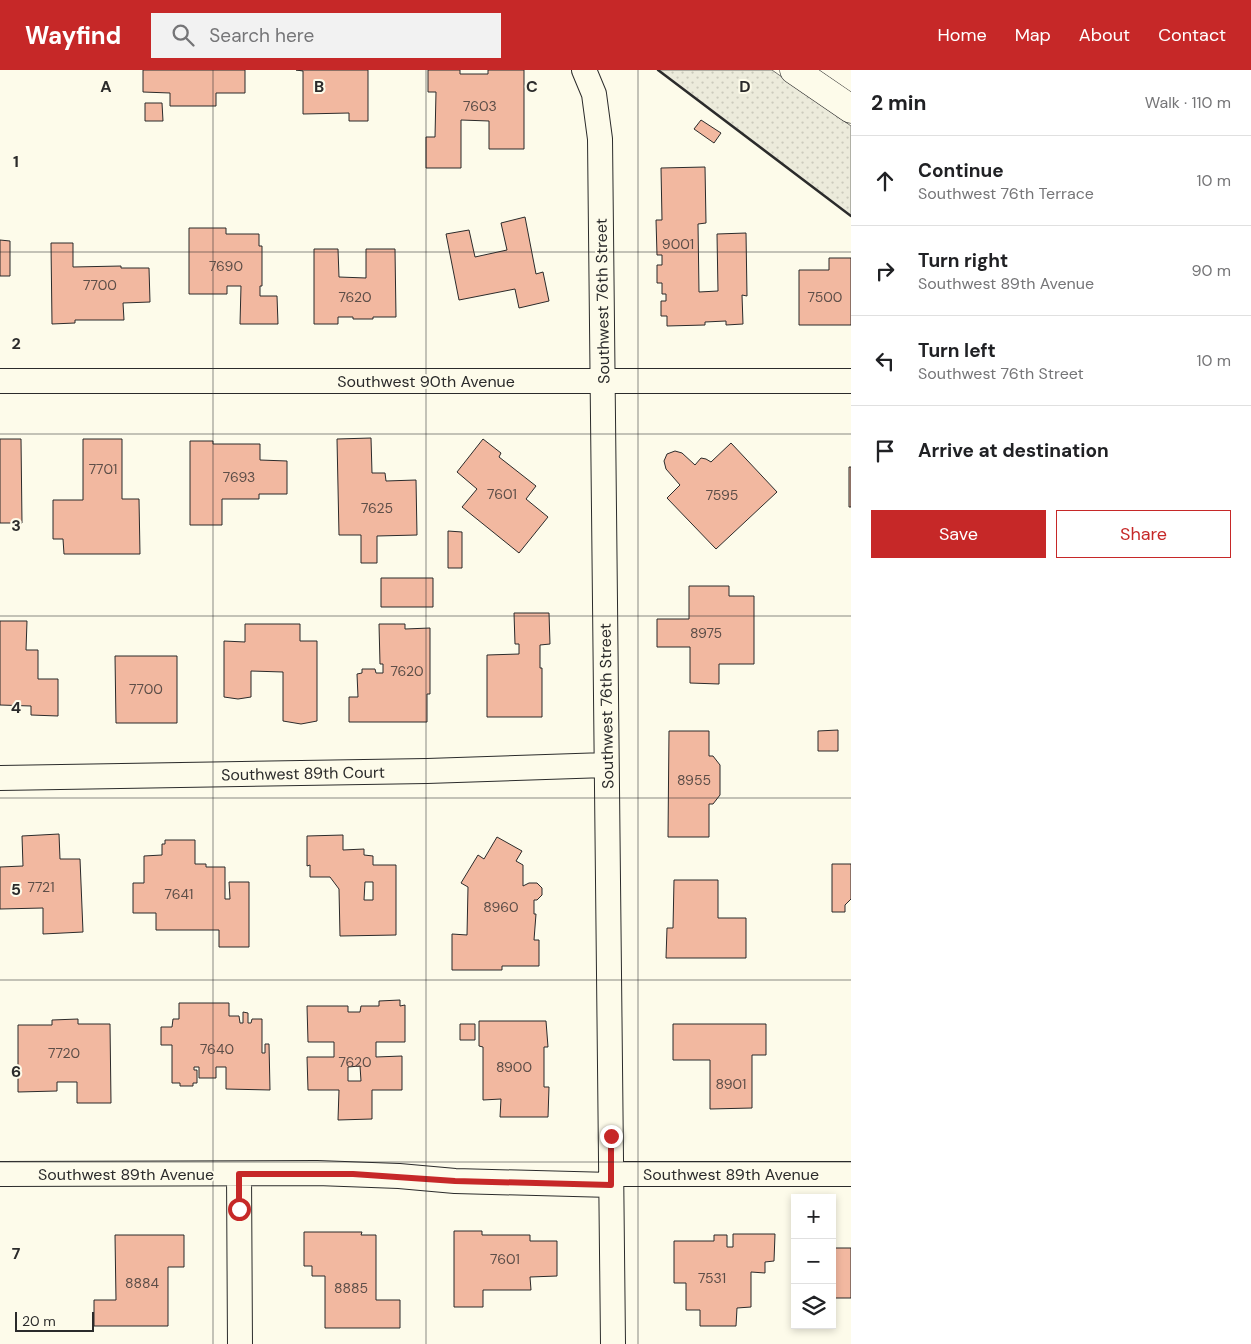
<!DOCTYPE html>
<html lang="en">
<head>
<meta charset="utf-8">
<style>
	body { margin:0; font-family:"DM Sans",sans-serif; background:#f2f2f2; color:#202124 }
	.controls { position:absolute; right:15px; bottom:15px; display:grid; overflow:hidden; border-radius:0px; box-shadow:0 2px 8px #0003 }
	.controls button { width:45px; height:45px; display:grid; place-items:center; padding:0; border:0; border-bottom:1px solid #e0e0e0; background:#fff; color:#202124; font:25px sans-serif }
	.scale { position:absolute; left:15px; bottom:12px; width:79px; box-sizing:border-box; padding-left:5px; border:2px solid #2b2b2b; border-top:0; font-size:14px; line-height:18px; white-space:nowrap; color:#2b2b2b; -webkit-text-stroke:4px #fdfbea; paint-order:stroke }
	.stop { position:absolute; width:15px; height:15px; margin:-11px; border:4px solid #c62828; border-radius:50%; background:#fff }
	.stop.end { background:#c62828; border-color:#fff; box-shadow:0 1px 5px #0008 }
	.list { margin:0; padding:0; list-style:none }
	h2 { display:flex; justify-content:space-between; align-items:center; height:65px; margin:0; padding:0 20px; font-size:21px }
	h2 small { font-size:16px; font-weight:400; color:#757577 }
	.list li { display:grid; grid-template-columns:32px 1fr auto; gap:15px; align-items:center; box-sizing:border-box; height:90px; padding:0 20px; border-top:1px solid #e0e0e0 }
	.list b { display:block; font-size:19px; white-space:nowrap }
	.list p { margin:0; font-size:16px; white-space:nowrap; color:#757577 }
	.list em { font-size:16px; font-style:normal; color:#757577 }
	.actions { display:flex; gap:10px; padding:15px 20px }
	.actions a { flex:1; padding:11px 0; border:1px solid #c62828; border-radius:0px; text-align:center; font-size:18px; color:#c62828 }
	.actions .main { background:#c62828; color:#fff }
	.icon { flex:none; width:28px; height:28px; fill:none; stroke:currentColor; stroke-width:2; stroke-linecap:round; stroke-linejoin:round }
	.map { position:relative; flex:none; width:851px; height:1274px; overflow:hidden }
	header { display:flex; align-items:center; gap:30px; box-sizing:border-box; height:70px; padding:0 25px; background:#c62828; color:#fff }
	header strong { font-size:24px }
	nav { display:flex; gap:28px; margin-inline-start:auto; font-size:18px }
	.search { width:350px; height:45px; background:#f2f2f2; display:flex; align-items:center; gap:12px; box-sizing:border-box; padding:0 18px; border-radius:0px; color:#757577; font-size:19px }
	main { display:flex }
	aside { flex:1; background:#fff }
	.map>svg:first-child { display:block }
	.grass { fill:url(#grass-dots); stroke:#74746e }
	.building { fill:#f2b8a0; stroke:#2b2b2b; fill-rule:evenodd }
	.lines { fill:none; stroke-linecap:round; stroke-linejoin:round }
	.street-casing { stroke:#2b2b2b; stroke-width:26 }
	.highway-casing { stroke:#2b2b2b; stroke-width:29 }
	.street { stroke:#fdfbea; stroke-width:24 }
	.highway { stroke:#fdfbea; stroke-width:28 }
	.wall { stroke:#2b2b2b; stroke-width:2.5 }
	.route { stroke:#c62828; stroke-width:6 }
	.grid { fill:none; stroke:#2b2b2b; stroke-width:1; stroke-opacity:0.55 }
	.labels { text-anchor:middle; stroke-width:4; stroke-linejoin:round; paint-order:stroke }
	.number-label { font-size:14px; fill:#5d4e48 }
	.street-label { font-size:16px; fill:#2b2b2b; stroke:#fdfbea }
	.grid-label { font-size:16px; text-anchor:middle; font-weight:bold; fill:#2b2b2b; stroke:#fdfbea; stroke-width:4; stroke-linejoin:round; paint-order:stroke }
</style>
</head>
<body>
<header>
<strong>Wayfind</strong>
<div class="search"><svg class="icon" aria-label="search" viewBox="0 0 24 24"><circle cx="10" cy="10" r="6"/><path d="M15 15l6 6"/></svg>Search here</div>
<nav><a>Home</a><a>Map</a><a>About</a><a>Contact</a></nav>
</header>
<main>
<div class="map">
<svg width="851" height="1274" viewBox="0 0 851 1274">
	<defs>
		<pattern id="grass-dots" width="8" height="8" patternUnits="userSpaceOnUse" patternTransform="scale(1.25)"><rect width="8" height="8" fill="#ecebdb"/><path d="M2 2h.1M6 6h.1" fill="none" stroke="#cbcabc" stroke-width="1.8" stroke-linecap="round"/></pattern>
	</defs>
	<rect width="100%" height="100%" fill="#fdfbea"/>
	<path class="grass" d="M 658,0 L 772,0 L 851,56 L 851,146 Z"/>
	<path class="building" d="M 143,0 L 245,0 L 245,23 L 216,23 L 216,36 L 170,36 L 170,23 L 143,22 Z
		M 296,0 L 368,0 L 368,51 L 349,51 L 349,43 L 303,44 L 303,1 Z
		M 428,0 L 460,0 L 460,4 L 488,4 L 488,0 L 524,0 L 524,79 L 489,79 L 489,51 L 461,50 L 461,98 L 426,98 L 426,67 L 435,67 L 436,22 L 428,22 Z
		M 145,33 L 162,33 L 163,51 L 145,51 Z
		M 701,50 L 721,63 L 714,73 L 694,59 Z
		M 705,97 L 706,153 L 698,154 L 699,222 L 718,221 L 717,164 L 746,163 L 747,226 L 742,225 L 743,254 L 726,255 L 726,251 L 705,252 L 705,255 L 667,256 L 667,246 L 661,246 L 661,231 L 666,231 L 666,224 L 662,224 L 662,213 L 657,213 L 657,195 L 662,195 L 662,185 L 657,185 L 656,150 L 662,150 L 661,98 Z
		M 525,147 L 536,204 L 543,202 L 549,231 L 519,238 L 515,219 L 459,230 L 446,164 L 469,160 L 475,187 L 507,180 L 501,153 Z
		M 189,158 L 226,158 L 226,164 L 259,164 L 259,176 L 262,176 L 262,216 L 260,216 L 260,226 L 277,226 L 278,254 L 240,254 L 241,216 L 227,216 L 227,224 L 189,224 Z
		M 0,170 L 10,171 L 10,206 L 0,206 Z
		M 51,173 L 73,173 L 73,197 L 121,196 L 121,198 L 149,198 L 150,232 L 123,233 L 124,250 L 75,250 L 75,253 L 52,254 Z
		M 314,179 L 338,179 L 339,207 L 366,208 L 366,179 L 395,179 L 396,247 L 373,247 L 373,249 L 353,249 L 353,247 L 338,247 L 338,254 L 314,254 Z
		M 829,188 L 851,188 L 851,255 L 799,255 L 799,200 L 829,200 Z
		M 371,368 L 372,403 L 385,403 L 386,411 L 416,410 L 417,465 L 377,466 L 377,493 L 361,493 L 361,465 L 339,465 L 337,369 Z
		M 0,369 L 21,369 L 22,453 L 0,453 Z
		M 83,369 L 122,369 L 122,429 L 139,429 L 140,484 L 64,484 L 63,469 L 53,469 L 53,430 L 83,430 Z
		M 483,369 L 501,383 L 499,387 L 536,416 L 526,429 L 548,447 L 519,483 L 462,437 L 477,419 L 457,402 Z
		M 190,371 L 213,371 L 213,374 L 260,374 L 260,390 L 287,391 L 287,424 L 259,424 L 259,429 L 222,429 L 222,455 L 190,455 Z
		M 731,373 L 777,422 L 716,479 L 667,428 L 680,415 L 666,399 L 664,391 L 667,384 L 675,381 L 682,383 L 695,395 L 701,388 L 706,389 L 711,392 Z
		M 849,397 L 851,397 L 851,437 L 849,437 Z
		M 448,461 L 462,462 L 462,498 L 448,498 Z
		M 381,508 L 433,508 L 433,537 L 381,537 Z
		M 689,516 L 729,516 L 729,526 L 754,526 L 754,594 L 719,594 L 719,614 L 690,613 L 690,577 L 657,577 L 657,549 L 689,549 Z
		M 514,543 L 549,543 L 550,574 L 540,575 L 540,598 L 542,598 L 542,647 L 487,647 L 487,585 L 519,584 L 519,574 L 515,574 Z
		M 0,551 L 27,551 L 26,580 L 38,580 L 38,609 L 58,609 L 58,646 L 31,645 L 31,636 L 0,635 Z
		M 245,554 L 300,554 L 300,571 L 317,571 L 317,651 L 301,654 L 283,651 L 283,602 L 251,601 L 251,627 L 238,629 L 224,627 L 224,571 L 245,572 Z
		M 379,554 L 405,554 L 405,559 L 430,558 L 430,624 L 427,624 L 427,652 L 349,652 L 349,627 L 358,627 L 357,604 L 362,603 L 362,599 L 375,599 L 376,603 L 383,603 L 383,594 L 380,594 Z
		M 115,586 L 177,586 L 177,653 L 116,653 Z
		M 838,660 L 838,681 L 818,681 L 818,661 Z
		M 669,661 L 709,661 L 709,686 L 713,686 L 720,695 L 720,725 L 713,734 L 709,734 L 709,767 L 668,767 Z
		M 59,764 L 60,789 L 80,789 L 83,862 L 43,864 L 43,838 L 0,839 L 0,797 L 23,796 L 22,766 Z
		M 343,765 L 343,780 L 364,779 L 364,785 L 373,786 L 373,795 L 396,795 L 396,865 L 340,866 L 339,819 L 330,807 L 310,807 L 310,795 L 307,796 L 307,766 ZM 365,812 L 373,812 L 373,830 L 364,830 Z
		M 497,767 L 522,781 L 516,791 L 523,795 L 523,816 L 529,813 L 537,813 L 542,818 L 542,825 L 537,830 L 534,830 L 534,844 L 536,844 L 534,870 L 539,870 L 539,896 L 502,896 L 502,900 L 452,900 L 452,864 L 467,865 L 468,817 L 461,813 L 478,785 L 484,789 Z
		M 165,770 L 195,770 L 195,794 L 206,794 L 206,797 L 225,797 L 225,829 L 230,829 L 229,812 L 249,812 L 249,877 L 219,877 L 219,860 L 156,860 L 156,843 L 133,843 L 133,813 L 144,813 L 144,786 L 162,785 L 162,774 L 165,774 Z
		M 832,794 L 851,794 L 851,829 L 845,835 L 845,842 L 832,842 Z
		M 674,810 L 718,810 L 718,848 L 746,848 L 746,888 L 666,888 L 667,858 L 673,858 Z
		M 400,930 L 400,936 L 405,935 L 405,972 L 376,972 L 376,987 L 402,986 L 402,1020 L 372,1020 L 372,1049 L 338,1050 L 339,1020 L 308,1020 L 307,987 L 334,987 L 334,972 L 308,972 L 307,936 L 348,936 L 348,942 L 360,942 L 361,936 L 379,936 L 379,931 ZM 360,996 L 361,1011 L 348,1011 L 348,997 Z
		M 179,933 L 229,933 L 229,946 L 239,946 L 240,953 L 243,953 L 243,942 L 248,943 L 248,953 L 251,953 L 252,949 L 262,949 L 262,983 L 265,983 L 265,974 L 269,974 L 270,1020 L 226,1019 L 226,997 L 216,997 L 216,1008 L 199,1008 L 199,997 L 194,997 L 194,1000 L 197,1000 L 197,1013 L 193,1013 L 193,1016 L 180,1016 L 180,1013 L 172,1013 L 172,975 L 161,975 L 161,957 L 172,957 L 173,949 L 179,949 Z
		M 78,949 L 78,954 L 110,954 L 111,1033 L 77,1033 L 77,1012 L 57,1012 L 57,1021 L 18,1022 L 18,955 L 52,955 L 52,950 Z
		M 479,951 L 546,951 L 548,977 L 544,977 L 544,1017 L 549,1017 L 548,1047 L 500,1047 L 501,1029 L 483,1030 L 483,977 L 479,976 Z
		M 460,954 L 475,954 L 475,970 L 460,970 Z
		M 673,954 L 766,954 L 766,985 L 752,985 L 752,1038 L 710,1039 L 710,990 L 673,990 Z
		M 454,1161 L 482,1161 L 482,1165 L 530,1165 L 530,1171 L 557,1171 L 557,1206 L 530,1207 L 531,1220 L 483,1220 L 483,1237 L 454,1237 Z
		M 304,1162 L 362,1162 L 361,1165 L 376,1165 L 376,1230 L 400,1230 L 400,1258 L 325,1258 L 325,1206 L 312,1206 L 312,1196 L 304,1196 Z
		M 733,1164 L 775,1164 L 774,1191 L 765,1192 L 765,1203 L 751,1202 L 751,1237 L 737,1238 L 736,1256 L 700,1256 L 700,1240 L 686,1240 L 686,1213 L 674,1213 L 674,1171 L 714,1171 L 714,1165 L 727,1165 L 727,1177 L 733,1177 Z
		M 115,1165 L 184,1165 L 184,1197 L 168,1197 L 168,1256 L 94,1256 L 94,1230 L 116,1230 Z
		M 835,1178 L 851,1178 L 851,1228 L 835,1228 Z"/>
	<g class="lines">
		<defs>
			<path id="street" d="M 584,0 L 594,24 L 600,69 L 613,1274
				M 0,311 L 851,311
				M 0,708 L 427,701 L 606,695
				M 0,1104 L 317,1103 L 399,1106 L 455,1111 L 611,1115
				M 239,1104 L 240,1274
				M 611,1104 L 851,1104"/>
			<path id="highway" d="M 794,0 L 851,39"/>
		</defs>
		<use href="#street" class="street-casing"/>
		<use href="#highway" class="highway-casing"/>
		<use href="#street" class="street"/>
		<use href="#highway" class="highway"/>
		<path class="wall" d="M 658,0 L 851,146"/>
	</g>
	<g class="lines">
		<path class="route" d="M 239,1139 L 239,1104 L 353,1104 L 455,1111 L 611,1115 L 611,1066"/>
	</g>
	<path class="grid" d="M 213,0 L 213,1274M 426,0 L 426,1274M 638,0 L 638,1274M 0,182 L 851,182M 0,364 L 851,364M 0,546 L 851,546M 0,728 L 851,728M 0,910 L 851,910M 0,1092 L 851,1092"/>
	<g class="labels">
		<g class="number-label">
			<text x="480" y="41">7603</text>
			<text x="678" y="179">9001</text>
			<text x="226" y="201">7690</text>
			<text x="100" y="220">7700</text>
			<text x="355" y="232">7620</text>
			<text x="825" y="232">7500</text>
			<text x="103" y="404">7701</text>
			<text x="239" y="412">7693</text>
			<text x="502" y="429">7601</text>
			<text x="722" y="430">7595</text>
			<text x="377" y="443">7625</text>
			<text x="706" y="568">8975</text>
			<text x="407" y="606">7620</text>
			<text x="146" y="624">7700</text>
			<text x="694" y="715">8955</text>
			<text x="41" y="822">7721</text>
			<text x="179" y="829">7641</text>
			<text x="501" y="842">8960</text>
			<text x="217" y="984">7640</text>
			<text x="64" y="988">7720</text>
			<text x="355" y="997">7620</text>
			<text x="514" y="1002">8900</text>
			<text x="731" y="1019">8901</text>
			<text x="505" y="1194">7601</text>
			<text x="712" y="1213">7531</text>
			<text x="142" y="1218">8884</text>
			<text x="351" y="1223">8885</text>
		</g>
		<g class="street-label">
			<text transform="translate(602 231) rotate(-91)" y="6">Southwest 76th Street</text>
			<text x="426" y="317">Southwest 90th Avenue</text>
			<text transform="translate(606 636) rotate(-91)" y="6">Southwest 76th Street</text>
			<text transform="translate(303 703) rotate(-1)" y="6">Southwest 89th Court</text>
			<text x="126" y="1110">Southwest 89th Avenue</text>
			<text x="731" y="1110">Southwest 89th Avenue</text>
		</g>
	</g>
	<g class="grid-label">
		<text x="106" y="22">A</text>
		<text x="319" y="22">B</text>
		<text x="532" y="22">C</text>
		<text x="745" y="22">D</text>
		<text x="16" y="97">1</text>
		<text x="16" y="279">2</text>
		<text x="16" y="461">3</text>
		<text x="16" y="643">4</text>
		<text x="16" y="825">5</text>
		<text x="16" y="1007">6</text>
		<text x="16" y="1189">7</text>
	</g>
</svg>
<div class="controls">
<button>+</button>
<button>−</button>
<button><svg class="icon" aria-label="layers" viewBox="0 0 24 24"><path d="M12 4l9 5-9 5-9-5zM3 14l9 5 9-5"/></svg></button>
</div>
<div class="scale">20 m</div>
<div class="stop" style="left:239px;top:1139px"></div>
<div class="stop end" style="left:611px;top:1066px"></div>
</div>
<aside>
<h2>2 min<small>Walk · 110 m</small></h2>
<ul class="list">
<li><svg class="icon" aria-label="ahead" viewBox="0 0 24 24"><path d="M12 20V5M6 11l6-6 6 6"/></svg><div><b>Continue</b><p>Southwest 76th Terrace</p></div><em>10 m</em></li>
<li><svg class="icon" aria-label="right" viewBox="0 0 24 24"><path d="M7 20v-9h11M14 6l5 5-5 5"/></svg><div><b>Turn right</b><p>Southwest 89th Avenue</p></div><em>90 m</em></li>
<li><svg class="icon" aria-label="left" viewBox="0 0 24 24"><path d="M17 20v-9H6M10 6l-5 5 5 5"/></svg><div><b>Turn left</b><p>Southwest 76th Street</p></div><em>10 m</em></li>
<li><svg class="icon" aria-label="arrive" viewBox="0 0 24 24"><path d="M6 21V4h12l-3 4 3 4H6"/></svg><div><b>Arrive at destination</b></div></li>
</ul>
<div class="actions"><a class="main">Save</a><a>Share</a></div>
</aside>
</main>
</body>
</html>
